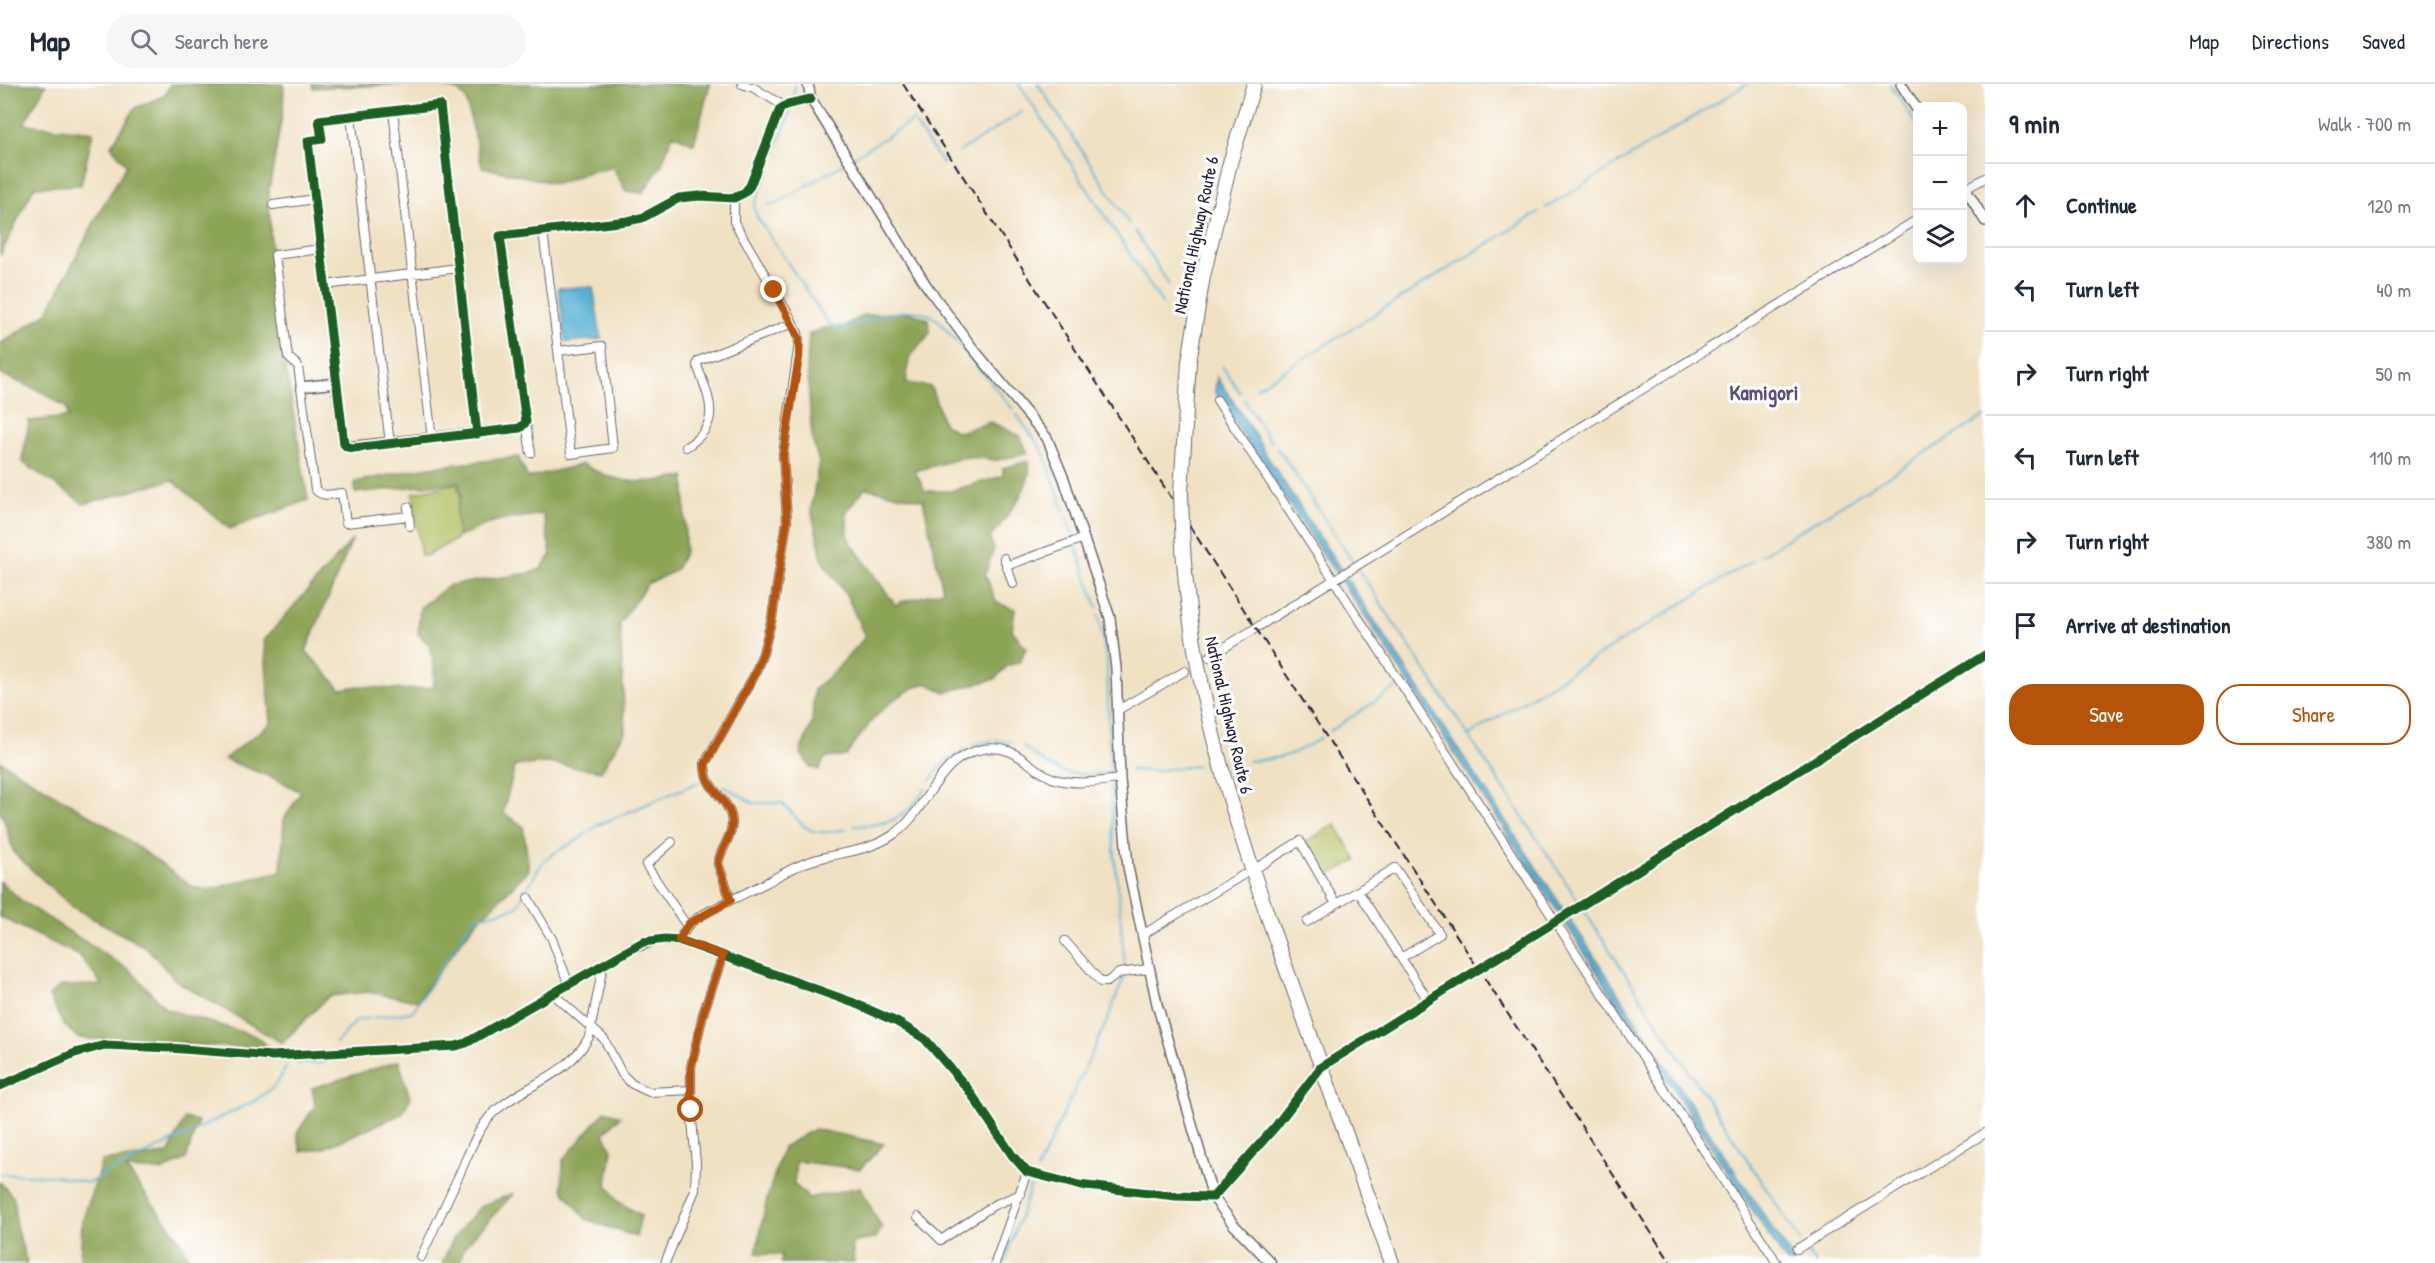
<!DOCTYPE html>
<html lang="en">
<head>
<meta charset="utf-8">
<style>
	body { margin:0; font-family:"Patrick Hand",sans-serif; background:#f6f6f7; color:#1f2937 }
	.controls { position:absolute; right:18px; top:18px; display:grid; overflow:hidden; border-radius:12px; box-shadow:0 6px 24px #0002 }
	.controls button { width:54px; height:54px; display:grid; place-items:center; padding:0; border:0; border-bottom:2px solid #e0e1e3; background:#fff; color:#1f2937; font:30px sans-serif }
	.stop { position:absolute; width:18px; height:18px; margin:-14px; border:4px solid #b45309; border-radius:50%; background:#fff }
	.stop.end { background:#b45309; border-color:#fff; box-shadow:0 2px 6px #0008 }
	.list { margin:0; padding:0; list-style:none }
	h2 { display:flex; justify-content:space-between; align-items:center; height:78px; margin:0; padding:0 24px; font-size:26px }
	h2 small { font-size:20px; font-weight:400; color:#747a83 }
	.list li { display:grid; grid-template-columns:39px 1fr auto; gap:18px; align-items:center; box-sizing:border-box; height:84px; padding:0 24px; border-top:2px solid #e0e1e3 }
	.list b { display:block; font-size:22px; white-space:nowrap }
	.list em { font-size:20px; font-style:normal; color:#747a83 }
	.actions { display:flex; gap:12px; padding:18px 24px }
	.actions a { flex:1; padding:14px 0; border:2px solid #b45309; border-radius:24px; text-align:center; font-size:21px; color:#b45309 }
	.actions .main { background:#b45309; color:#fff }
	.icon { flex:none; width:33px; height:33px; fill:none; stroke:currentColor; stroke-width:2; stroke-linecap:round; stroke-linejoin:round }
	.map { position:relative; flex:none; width:1985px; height:1179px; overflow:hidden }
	header { display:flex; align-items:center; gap:36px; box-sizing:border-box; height:84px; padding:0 30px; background:#fff; border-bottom:2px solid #e0e1e3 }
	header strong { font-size:28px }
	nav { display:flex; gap:33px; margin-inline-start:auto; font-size:21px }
	.search { width:420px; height:54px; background:#f6f6f7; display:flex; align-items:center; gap:15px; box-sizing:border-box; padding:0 21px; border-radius:33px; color:#747a83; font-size:22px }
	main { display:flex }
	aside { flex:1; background:#fff }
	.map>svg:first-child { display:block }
	.green { fill:#b1bd5f; stroke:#6a704d; stroke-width:1.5 }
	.forest { fill:#8ca456; stroke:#576348; stroke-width:1.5; fill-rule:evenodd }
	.water { fill:#55b1d3; stroke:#3c6a87; stroke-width:1.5 }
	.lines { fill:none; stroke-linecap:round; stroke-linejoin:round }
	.stream { stroke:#55b1d3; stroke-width:2 }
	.minor-casing { stroke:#6a656b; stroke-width:10 }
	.tertiary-casing { stroke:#6a656b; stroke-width:12 }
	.trunk-casing { stroke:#6a656b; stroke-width:16 }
	.minor { stroke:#fff; stroke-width:8 }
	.tertiary { stroke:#fff; stroke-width:9 }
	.trunk { stroke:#fff; stroke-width:14 }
	.rail { stroke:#22223b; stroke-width:2; stroke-dasharray:9 4.5; stroke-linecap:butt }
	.trunk-bridge-casing { stroke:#6a656b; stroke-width:16; stroke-linecap:butt }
	.trunk-bridge { stroke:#fff; stroke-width:14 }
	.cycleway-casing { stroke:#fff; stroke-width:13 }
	.cycleway { stroke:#1b5e20; stroke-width:9 }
	.route { stroke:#b45309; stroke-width:8 }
	.labels { text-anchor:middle; stroke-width:6; stroke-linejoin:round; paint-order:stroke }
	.street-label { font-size:18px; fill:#22223b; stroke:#fff }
	.quarter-label { font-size:21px; font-weight:bold; fill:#5a5079; stroke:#fff }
</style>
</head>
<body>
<header>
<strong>Map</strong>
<div class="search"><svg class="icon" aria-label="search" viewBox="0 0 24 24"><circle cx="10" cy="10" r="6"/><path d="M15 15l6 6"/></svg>Search here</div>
<nav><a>Map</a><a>Directions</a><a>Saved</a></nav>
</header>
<main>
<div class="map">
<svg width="1985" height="1179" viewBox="0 0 1985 1179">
	<rect width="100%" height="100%" fill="#fff"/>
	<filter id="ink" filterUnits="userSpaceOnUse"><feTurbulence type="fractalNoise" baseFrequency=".0167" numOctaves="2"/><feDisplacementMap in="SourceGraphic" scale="12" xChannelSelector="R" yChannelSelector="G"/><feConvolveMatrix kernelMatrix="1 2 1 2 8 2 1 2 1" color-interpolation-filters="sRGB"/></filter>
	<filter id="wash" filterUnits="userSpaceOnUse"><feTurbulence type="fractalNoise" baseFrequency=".008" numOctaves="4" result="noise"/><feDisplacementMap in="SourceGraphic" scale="24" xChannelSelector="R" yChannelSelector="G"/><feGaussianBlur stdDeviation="1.35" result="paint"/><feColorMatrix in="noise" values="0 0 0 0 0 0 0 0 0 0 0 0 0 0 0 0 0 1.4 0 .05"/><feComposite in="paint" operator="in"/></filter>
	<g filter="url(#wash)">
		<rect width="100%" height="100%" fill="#f0e1c3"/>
		<path class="green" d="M 457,399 L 460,411 L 457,455 L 426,472 L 421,472 L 413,409 Z
			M 1335,740 L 1357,776 L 1326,793 L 1306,758 Z"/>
		<path class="forest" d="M 0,0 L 46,0 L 24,40 L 93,48 L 81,101 L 34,103 L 0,172 Z
			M 170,0 L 284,0 L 283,26 L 269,106 L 272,201 L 308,416 L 230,445 L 172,396 L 84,420 L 22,378 L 29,337 L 68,333 L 66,323 L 42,308 L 0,290 L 0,260 L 47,229 L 102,123 L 127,81 L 111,62 L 135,24 L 165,11 Z
			M 312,0 L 407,0 L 313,4 Z
			M 431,0 L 710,0 L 694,60 L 673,50 L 661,82 L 643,109 L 626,107 L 613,84 L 588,88 L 557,100 L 482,83 L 466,15 L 458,7 Z
			M 907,228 L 929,235 L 930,249 L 909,274 L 906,299 L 931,303 L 944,341 L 959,348 L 991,338 L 1020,352 L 1028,369 L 997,376 L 966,373 L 915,387 L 925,407 L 950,407 L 1003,392 L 1003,384 L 1029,377 C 1034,403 1004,435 990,454 L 994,465 L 985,490 L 997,519 L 1015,525 L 1012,546 L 1026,564 L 1020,578 L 1007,582 L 995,595 L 945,608 L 926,599 C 886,613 869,639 846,672 L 825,674 L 819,686 L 810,683 L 800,668 L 812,639 L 814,605 L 835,587 L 865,553 L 847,512 L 823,478 L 811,425 L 819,378 L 812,354 L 807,284 L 809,250 L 824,244 L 844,242 L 864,231 ZM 865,404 L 923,416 L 943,507 L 901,518 L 896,522 L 849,456 L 846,428 Z
			M 518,373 L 528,394 L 583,380 C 620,403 644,399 685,393 L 685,467 L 675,487 L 647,500 L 620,539 L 625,648 L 601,687 L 547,679 L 515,682 L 503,729 L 523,742 L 529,786 L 473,842 L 417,917 L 368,908 L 329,912 L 282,959 L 176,897 L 147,864 L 72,823 L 14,769 L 3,732 L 0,730 L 0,677 L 114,746 L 193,803 L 206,806 L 281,787 L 284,735 L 301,708 L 276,695 L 224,675 L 271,639 L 264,556 L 352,456 L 306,567 L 341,605 L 359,602 L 403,606 L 434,603 L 434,582 L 429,560 L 418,550 L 420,524 L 450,501 L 530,489 L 541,485 L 551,470 L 543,430 L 495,437 L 458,453 L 456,427 L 461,412 L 459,398 L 355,409 L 355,398 L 422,384 Z
			M 0,797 L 23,818 L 131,887 L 166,925 L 255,952 L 269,963 L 248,964 L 78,954 L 63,940 L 49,912 L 60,902 L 102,901 L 80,872 L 0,833 Z
			M 399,977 L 410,1014 L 402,1030 L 324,1064 L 301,1068 L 297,1049 L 315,1022 L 312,1004 Z
			M 605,1027 L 621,1032 L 604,1049 L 612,1066 L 607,1100 L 617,1117 L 641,1131 L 636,1153 L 586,1135 L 562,1105 L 563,1076 Z
			M 185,1034 L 198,1037 L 186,1075 L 163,1087 L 126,1085 L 181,1157 L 191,1179 L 80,1179 L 82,1138 L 102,1077 L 168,1070 Z
			M 814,1045 L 884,1060 L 860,1085 L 796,1077 L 794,1100 L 809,1114 L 860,1103 L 882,1144 L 876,1154 L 852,1159 L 854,1179 L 781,1179 L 782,1171 L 756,1169 L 767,1115 L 783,1063 Z
			M 0,1098 L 14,1114 L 16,1142 L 27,1179 L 0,1179 Z
			M 514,1109 L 464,1163 L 460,1179 L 442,1179 L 454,1153 L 481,1122 Z"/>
		<path class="water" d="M 593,203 L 601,255 L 566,258 L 558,204 Z
			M 1217,293 L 1263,364 L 1262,365 L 1795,1179 L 1787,1179 L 1361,526 L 1255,370 L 1215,308 Z"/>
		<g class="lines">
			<path class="stream" d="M 1019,0 L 1163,221
				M 1038,0 L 1129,139
				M 1890,0 L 1918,43
				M 794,11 L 795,0
				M 791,26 L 754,123 L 757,133 L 826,236 L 832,242 L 839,245 C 870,239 912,212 940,238 L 1013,325
				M 916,41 L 942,79 L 944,78
				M 959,68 L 1022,28
				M 855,72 L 914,36
				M 769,120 L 774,121 L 845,79
				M 1546,124 L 1747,0
				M 1135,147 L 1169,201
				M 1222,282 L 1240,309
				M 1256,304 L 1539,128
				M 1244,316 L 1271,358
				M 1017,331 L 1043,367 L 1064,426
				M 1276,366 L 1279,366 L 1282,370 L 1353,478
				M 1067,433 L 1073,452
				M 1076,462 L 1097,523
				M 1761,471 L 1985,332
				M 1358,485 L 1579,818
				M 1330,647 L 1398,602
				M 1469,651 L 1753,476
				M 973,661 L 992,656 L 1011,658
				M 1023,662 C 1058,691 1065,692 1110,689 L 1107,577 L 1098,530
				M 1248,677 C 1282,675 1292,672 1321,654
				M 1130,686 L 1151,687 L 1197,682
				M 931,696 L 940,682 L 965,665
				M 723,702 L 754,719 L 782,719 C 808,745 806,754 846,745
				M 1111,703 L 1114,764 L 1125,883
				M 854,742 C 890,741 906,735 926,704
				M 1583,825 L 1801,1158
				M 336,959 L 357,936 L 412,928 L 474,834 L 516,824 L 543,777 L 556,768 L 578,756 L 598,741 L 699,698
				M 297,980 L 323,979 L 326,976
				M 1037,1086 L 1107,937 L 1124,893
				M 0,1090 L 56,1092 L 88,1099 L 256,1016 L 277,1000 L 286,983
				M 1805,1165 L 1815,1179
				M 1004,1179 L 1033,1096"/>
		</g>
	</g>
	<g filter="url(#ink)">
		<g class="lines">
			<defs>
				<path id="minor" d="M 742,0 L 754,4 L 784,22
					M 393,27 L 432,355
					M 351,32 L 390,360
					M 1962,107 L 1985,94
					M 273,121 L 315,115
					M 543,147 L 571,370 L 613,364 L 602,262 L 558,267
					M 321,165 L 275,171 L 288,273 L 298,282 L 315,405 C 322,414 331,410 342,409 L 346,439 L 409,432
					M 325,201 L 458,184
					M 336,299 L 308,57 L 322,55 L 319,36 L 440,21 L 477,350
					M 1217,316 L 1777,1179
					M 526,338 L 531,369
					M 686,363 C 724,339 709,315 697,281 L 698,277 L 793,239
					M 408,423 L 410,442
					M 1004,474 L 1013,500
					M 1006,482 L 1084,454
					M 1209,573 L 1918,135
					M 1118,626 L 1185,587
					M 672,758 L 646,781 L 687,842
					M 1258,783 L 1300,757 L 1336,820 L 1358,807 L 1428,916
					M 1358,807 L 1395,784 L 1440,850 L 1401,874
					M 528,814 L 552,855 L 569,901
					M 731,816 L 718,780 C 720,765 732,754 732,739 C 731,713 704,708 705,679 L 754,592 L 763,569 L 772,534 L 787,437 L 783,370 L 799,259 L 798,249 L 790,233 L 734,138 L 734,114
					M 1307,838 L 1336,820
					M 1142,851 L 1243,791
					M 679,856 L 689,840 L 700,832 C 722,820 744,810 766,799 C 780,791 795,782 811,777 C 839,768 868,768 893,751 C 928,728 936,673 983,665 C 1017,660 1025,682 1052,694 C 1073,702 1099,697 1120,695
					M 1065,857 L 1101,898 L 1107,898 L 1119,889 L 1149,885
					M 553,910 L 604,955 L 622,990 L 632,1000 L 649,1008 L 691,1006
					M 1321,983 L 1985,571
					M 918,1133 L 941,1156 L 994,1121 L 1021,1110
					M 1797,1165 L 1985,1049
					M 421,1173 C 434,1145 447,1117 460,1089 C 469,1069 477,1045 493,1029 C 524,1000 568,993 589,953 L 603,882
					M 665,1179 L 695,1106 L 696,1079 L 691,1026 L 691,983 L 703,930 L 723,871
					M 995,1179 L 1027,1088"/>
				<path id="tertiary" d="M 808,0 L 811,15 L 926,201 L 971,262 L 1047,354 L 1064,395 L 1110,534 L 1116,584 L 1120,695 L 1128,783 L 1157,920 L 1213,1113 L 1234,1141 L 1271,1179
					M 1901,0 L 1918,27
					M 1962,99 L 1985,137
					M 301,303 L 336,299 L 344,360 L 347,363 L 520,344 L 526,338 L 500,152 L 627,137 L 642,134 L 679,114 L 699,112 L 734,114 L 744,109 L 750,102 L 780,25 L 788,20 L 811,15
					M 0,1002 L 75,969 L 105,961 L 170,964 L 272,972 L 456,962 L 466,959 L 632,864 L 656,856 L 679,856 L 854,919 L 897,938 L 925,955 L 936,967 L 968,1005 L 1012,1071 L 1027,1088 L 1078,1101 L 1176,1112 L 1213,1113 L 1275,1043 L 1321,983"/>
				<path id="trunk" d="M 1181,408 L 1189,278 L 1203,192 L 1230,79 L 1254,0
					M 1182,444 C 1188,597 1235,741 1286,884 C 1321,982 1357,1081 1392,1179"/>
			</defs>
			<use href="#minor" class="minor-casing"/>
			<use href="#tertiary" class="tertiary-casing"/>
			<use href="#trunk" class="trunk-casing"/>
			<use href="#minor" class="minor"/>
			<use href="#tertiary" class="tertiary"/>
			<use href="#trunk" class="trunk"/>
			<path class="rail" d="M 903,0 L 1322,646 L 1671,1179"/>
			<defs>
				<path id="trunk-bridge" d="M 1181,408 L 1182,444"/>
			</defs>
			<use href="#trunk-bridge" class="trunk-bridge-casing"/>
			<use href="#trunk-bridge" class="trunk-bridge"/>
			<defs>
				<path id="cycleway" d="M 477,350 L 440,21 L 319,36 L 322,55 L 308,57 L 344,360 L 347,363 L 354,364 L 520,344 L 526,338 L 500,152 L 627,137 L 642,134 L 679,114 L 699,112 L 734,114 L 744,109 L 750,102 L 780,25 L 788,20 L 811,15
					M 0,1002 L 75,969 L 105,961 L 170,964 L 272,972 L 456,962 L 466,959 L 643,858 L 665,855 L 679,856 L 854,919 L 897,938 L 925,955 L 968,1005 L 1012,1071 L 1027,1088 L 1078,1101 L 1176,1112 L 1213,1113 L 1275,1043 L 1321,983 L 1985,571"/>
			</defs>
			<use href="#cycleway" class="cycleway-casing"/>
			<use href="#cycleway" class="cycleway"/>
		</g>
	</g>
	<g class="lines" filter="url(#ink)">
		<path class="route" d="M 691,1026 L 691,983 L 703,930 L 723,871 L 679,856 L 688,840 L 731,816 L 718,780 C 720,765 732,754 732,739 C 731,713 704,708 705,680 L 754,592 L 763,569 L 772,534 L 787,437 L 783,370 L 799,273 L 799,254 L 774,206"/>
	</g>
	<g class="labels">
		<g class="street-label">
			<text transform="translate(1196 151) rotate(-78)" y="6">National Highway Route 6</text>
			<text transform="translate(1229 631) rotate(77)" y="6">National Highway Route 6</text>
		</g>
		<g class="quarter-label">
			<text x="1764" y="316">Kamigori</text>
		</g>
	</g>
</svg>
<div class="controls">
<button>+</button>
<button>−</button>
<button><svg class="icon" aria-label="layers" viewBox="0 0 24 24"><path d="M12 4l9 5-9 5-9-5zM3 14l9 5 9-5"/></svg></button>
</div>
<div class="stop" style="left:691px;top:1026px"></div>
<div class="stop end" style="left:774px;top:206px"></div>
</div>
<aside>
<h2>9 min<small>Walk · 700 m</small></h2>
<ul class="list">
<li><svg class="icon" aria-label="ahead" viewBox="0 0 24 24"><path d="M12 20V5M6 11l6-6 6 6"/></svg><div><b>Continue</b></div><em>120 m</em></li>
<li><svg class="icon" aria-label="left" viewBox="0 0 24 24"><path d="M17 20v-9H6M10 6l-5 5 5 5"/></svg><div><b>Turn left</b></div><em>40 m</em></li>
<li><svg class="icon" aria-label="right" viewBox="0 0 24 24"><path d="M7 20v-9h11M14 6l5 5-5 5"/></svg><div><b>Turn right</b></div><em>50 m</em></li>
<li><svg class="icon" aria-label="left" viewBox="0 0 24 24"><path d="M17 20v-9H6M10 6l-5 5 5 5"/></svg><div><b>Turn left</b></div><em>110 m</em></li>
<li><svg class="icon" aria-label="right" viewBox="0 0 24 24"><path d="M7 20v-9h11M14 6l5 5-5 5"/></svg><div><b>Turn right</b></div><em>380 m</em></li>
<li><svg class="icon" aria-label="arrive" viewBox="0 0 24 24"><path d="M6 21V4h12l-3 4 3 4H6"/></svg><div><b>Arrive at destination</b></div></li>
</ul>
<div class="actions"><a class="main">Save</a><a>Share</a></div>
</aside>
</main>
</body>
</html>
